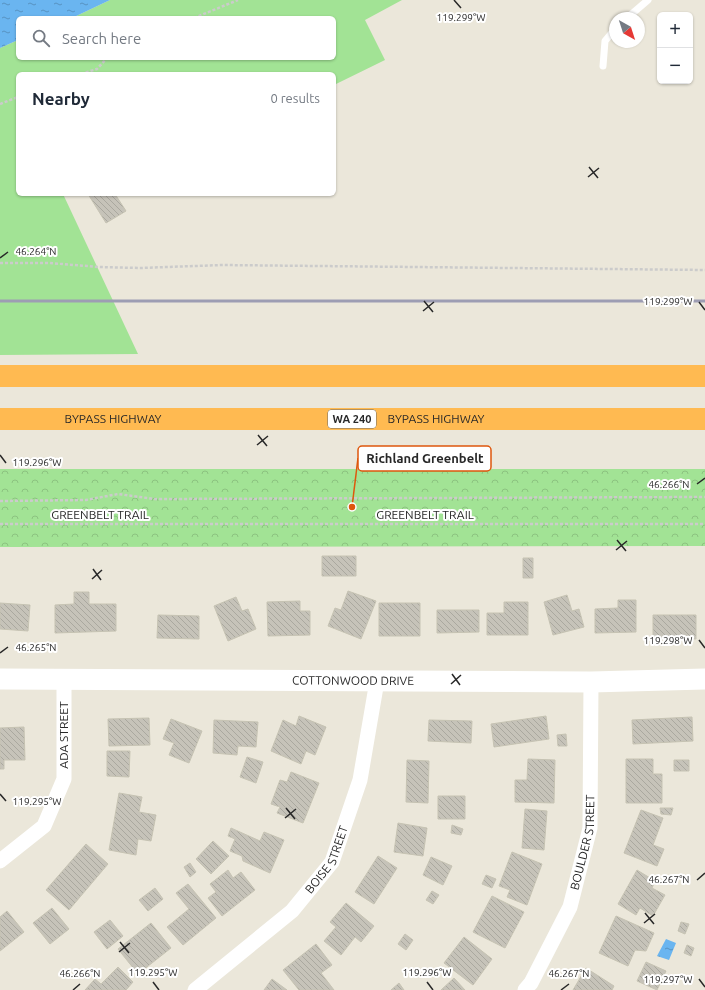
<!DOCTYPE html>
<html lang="en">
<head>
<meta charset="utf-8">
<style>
	body { margin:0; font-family:Ubuntu,sans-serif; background:#f2f2f3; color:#1f2937 }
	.controls { position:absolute; right:12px; top:12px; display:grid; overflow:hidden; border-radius:6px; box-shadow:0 1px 3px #0004 }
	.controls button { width:36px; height:36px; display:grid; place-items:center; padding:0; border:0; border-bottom:1px solid #e0e1e3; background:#fff; color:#1f2937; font:20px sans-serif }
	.compass { position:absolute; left:609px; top:12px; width:36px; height:36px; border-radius:50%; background:#fff; box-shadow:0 1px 3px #0004; rotate:141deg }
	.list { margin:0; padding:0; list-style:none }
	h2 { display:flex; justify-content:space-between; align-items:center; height:52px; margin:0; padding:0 16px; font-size:17px }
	h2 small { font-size:13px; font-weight:400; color:#747a83 }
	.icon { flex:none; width:22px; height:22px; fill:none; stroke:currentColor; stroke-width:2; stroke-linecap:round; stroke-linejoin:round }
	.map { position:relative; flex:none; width:705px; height:990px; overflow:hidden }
	.search { position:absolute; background:#fff; box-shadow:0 1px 3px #0004; left:16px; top:16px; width:320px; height:44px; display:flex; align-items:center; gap:10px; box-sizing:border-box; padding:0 14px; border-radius:6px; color:#747a83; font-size:15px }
	.panel { position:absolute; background:#fff; box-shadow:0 1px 3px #0004; left:16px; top:72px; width:320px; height:124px; border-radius:6px }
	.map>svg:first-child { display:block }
	.grass { fill:#a2e395 }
	.park { fill:url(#park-crowns) }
	.water { fill:url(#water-ripples) }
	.building { fill:url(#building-back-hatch); stroke:#c6c3b3 }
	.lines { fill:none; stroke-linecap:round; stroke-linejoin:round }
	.path { stroke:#cbcbcb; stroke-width:2.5; stroke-dasharray:3 2; stroke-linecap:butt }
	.lane { stroke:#fff; stroke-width:7 }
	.street { stroke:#fff; stroke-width:15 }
	.secondary { stroke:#fff; stroke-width:21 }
	.highway { stroke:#ffba51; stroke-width:22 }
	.rail { stroke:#9d9db3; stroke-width:3 }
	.ticks { fill:none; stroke:#282828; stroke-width:1.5 }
	.labels { text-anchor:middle; stroke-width:4; stroke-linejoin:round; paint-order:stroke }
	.shield { fill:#fff; stroke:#686868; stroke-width:1 }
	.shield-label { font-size:11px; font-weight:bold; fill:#282828 }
	.street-label { font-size:12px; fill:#282828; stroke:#fff }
	.ticks-label { font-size:10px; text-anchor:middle; fill:#282828; stroke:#fff; stroke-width:4; stroke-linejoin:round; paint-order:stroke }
	.leader { fill:none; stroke:#de570d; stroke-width:1.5 }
	.callout-dot { fill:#de570d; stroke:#fff; stroke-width:1.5 }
	.callout { fill:#fff; stroke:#de570d; stroke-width:1.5 }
	.callout-label { font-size:13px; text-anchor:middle; font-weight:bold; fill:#282828 }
</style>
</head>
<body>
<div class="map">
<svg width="705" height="990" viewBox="0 0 705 990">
	<defs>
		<pattern id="park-crowns" width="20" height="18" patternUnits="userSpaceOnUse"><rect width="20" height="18" fill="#a2e395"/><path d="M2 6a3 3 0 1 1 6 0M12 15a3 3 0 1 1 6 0" fill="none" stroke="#8cc380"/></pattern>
		<pattern id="water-ripples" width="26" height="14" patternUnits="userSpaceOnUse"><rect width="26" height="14" fill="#6ab5f0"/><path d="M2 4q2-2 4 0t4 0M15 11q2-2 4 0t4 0" fill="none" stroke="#5793c2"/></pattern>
		<pattern id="building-back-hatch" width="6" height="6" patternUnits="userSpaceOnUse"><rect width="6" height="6" fill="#c6c3b9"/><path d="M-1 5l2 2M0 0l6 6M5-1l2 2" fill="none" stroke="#aaa89f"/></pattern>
	</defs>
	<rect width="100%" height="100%" fill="#ebe7da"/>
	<path class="grass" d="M 110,0 L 402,0 L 365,20 L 385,60 L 334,85 L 334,74 L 18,74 L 18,194 L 63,194 L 138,354 L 0,355 L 0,48 L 18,40 L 18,58 L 334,58 L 334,18 L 72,18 Z"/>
	<path class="park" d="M 0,469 L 705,469 L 705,546 L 0,547 Z"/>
	<path class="water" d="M 0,0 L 110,0 L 72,18 L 18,18 L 18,40 L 0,48 Z
		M 666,939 L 676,943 L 669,960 L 657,956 Z"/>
	<path class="building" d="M 88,194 L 115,194 L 126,211 L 106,223 Z
		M 322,556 L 356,556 L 356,576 L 322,576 Z
		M 523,558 L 533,558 L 533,578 L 523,578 Z
		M 348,591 L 376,601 L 361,639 L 328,626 L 335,608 L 341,610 Z
		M 74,592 L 89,592 L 89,604 L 116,604 L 116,631 L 55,633 L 55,605 L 74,604 Z
		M 567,595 L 572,611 L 579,609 L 584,627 L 553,635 L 544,602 Z
		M 236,597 L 242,611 L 248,609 L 256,629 L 228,641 L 214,606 Z
		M 618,600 L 636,600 L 636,632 L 595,633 L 595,609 L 618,608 Z
		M 300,601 L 300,611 L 310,611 L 310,635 L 268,636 L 267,602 Z
		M 504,602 L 528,602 L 528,635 L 487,635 L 487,613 L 504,613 Z
		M 0,603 L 30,605 L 28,631 L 0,629 Z
		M 379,603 L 420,603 L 420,636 L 379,636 Z
		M 437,610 L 479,610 L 479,632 L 437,633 Z
		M 158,615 L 199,616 L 199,639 L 157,638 Z
		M 653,615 L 696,615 L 696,639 L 653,639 Z
		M 299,716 L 326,727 L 315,755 L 306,751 L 301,764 L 271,751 L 283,720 L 296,726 Z
		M 546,716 L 549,739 L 494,747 L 491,724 Z
		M 692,717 L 693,741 L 633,744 L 632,720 Z
		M 149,718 L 150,745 L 109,746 L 108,719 Z
		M 171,719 L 202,731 L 189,763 L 169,755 L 174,743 L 163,739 Z
		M 214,720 L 258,722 L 256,747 L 238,746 L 237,755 L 213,753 Z
		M 429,720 L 472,721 L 471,743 L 428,741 Z
		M 24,727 L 25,760 L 4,760 L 4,769 L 0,769 L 0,728 Z
		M 566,734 L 567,746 L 558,746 L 557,735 Z
		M 107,751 L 130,751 L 129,777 L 107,776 Z
		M 247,757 L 263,762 L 256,783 L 240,777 Z
		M 528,759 L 555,760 L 554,803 L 515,802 L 515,780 L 527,780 Z
		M 626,759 L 653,759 L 653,774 L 662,774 L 662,803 L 626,803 Z
		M 407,760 L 429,761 L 428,803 L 406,802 Z
		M 674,760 L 689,760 L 689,771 L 674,771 Z
		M 291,772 L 319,783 L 303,823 L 277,813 L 280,807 L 271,804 L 280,780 L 287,782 Z
		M 119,793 L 142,797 L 139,812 L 156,815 L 151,841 L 138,839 L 136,855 L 109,850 Z
		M 438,796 L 465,796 L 465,819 L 438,819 Z
		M 660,808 L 673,808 L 671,815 L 661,814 Z
		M 525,809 L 547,811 L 544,850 L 522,848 Z
		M 641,810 L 663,818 L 653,845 L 664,849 L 657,866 L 624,853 Z
		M 398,823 L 427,828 L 423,856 L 394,852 Z
		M 452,825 L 463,829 L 461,835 L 451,833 Z
		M 231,828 L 260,841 L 264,832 L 284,840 L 270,873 L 243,861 L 242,856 L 230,851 L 235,839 L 228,836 Z
		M 213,841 L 229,856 L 211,874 L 196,859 Z
		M 86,844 L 108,864 L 69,910 L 46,890 Z
		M 512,852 L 542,864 L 527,905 L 507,897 L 510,890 L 499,886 Z
		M 378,856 L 397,868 L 374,904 L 355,892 Z
		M 431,857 L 452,866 L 443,885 L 423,875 Z
		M 190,863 L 196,872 L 190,877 L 184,867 Z
		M 228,870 L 233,878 L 241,872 L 255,890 L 222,916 L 208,898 L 216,892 L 210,884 Z
		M 637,870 L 655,881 L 652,888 L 665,895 L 653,916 L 640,908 L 636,915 L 618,904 Z
		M 486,875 L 496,879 L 492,888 L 482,884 Z
		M 188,884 L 216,918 L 183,945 L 167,927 L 189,909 L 176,893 Z
		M 155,888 L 163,899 L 148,911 L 139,900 Z
		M 432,891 L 439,895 L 433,904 L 426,900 Z
		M 492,896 L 524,912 L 505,948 L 473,932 Z
		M 346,903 L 374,926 L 361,942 L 355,937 L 341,955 L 324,941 L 336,927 L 330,922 Z
		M 52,908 L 69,929 L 50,944 L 33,923 Z
		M 7,911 L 24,932 L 0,951 L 0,917 Z
		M 616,916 L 654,933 L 646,951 L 635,950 L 628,966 L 599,953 Z
		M 110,920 L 123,936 L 107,949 L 94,932 Z
		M 681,922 L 689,924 L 685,934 L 678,931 Z
		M 151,923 L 171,948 L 138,974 L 118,949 Z
		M 405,934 L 413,940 L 406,950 L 398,944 Z
		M 464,937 L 492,959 L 473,985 L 444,963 Z
		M 316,944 L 332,965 L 321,973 L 334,990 L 299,990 L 283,970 Z
		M 687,945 L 694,948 L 691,956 L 684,953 Z
		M 646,962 L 666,971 L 657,990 L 637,981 Z
		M 118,967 L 133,982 L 126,990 L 85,990 L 95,979 L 101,984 Z
		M 586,968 L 614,986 L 612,990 L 573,990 Z
		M 454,978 L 465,990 L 441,990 Z
		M 272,979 L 287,990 L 264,990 Z
		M 399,983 L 404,990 L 391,990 Z"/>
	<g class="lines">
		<path class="path" d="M 194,18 L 238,0
			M 81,74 L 97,69 L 107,58
			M 0,104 L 18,97
			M 0,263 L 49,263 L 99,267 L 140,268 L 222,265 L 705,270
			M 0,501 L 86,500 L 118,494 L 154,499 L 705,497
			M 0,524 L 705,524"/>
		<path class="lane" d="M 627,18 L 648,0
			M 603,66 L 605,41 L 615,29"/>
		<g class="street">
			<path d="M 0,861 L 44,826 L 64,779 L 64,679"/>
			<path id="s1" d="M 195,990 L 292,911 L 332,862 L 360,780 L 377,681"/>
			<path id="s2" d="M 525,990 L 531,983 L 570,907 L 590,828 L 591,682"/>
		</g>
		<path class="secondary" id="s3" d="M 0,679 L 591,682 L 705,679"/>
		<g class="highway">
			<path d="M 0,376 L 705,376"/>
			<path id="s4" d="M 0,419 L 705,419"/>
		</g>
		<path class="rail" d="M 0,301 L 705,301"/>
	</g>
	<path class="ticks" d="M 454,0 L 461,8M 589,167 L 598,178M 588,177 L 599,168M 0,258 L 8,252M 424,301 L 433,312M 699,302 L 705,310M 423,311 L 434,302M 258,435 L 267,446M 257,445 L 268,436M 0,455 L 6,463M 697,484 L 705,478M 617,540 L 626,551M 616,550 L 627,541M 93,569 L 101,580M 92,579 L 102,570M 699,640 L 705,648M 0,653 L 8,647M 452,674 L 460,685M 451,684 L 461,675M 0,794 L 6,801M 286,808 L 295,819M 285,818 L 296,809M 697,880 L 705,873M 645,913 L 654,924M 644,923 L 655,914M 120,942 L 129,953M 119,952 L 130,943M 699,979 L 705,987M 153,982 L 159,990M 427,982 L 433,990M 73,990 L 80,984M 561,990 L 569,984"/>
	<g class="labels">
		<rect class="shield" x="328" y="410" width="48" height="18" rx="3"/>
		<g class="shield-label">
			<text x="352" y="423">WA 240</text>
		</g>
		<g class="street-label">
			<text dy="4" stroke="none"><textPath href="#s4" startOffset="113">BYPASS HIGHWAY</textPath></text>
			<text dy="4" stroke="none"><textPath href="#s4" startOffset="436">BYPASS HIGHWAY</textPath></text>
			<text x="100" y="519">GREENBELT TRAIL</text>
			<text x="425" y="519">GREENBELT TRAIL</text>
			<text dy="4" stroke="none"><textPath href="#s3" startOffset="353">COTTONWOOD DRIVE</textPath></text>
			<text transform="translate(64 735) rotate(-90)" y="4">ADA STREET</text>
			<text dy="4" stroke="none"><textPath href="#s2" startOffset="161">BOULDER STREET</textPath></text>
			<text dy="4" stroke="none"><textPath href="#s1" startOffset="188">BOISE STREET</textPath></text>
		</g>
	</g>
	<g class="ticks-label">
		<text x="461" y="21">119.299°W</text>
		<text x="36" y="255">46.264°N</text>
		<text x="668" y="305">119.299°W</text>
		<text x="37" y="466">119.296°W</text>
		<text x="669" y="488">46.266°N</text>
		<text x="668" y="644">119.298°W</text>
		<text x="36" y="651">46.265°N</text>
		<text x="37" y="805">119.295°W</text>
		<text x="669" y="883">46.267°N</text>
		<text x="153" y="976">119.295°W</text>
		<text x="427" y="976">119.296°W</text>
		<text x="80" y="977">46.266°N</text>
		<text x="569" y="977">46.267°N</text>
		<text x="668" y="983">119.297°W</text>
	</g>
	<path class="leader" d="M352 507L358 458"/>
	<circle class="callout-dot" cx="352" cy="507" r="4"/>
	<rect class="callout" x="358" y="446" width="133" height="25" rx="4"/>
	<g class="callout-label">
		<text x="425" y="463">Richland Greenbelt</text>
	</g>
</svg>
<div class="controls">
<button>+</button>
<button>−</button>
</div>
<svg class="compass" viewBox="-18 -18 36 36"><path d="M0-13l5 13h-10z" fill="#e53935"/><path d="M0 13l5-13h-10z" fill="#747a83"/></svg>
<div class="search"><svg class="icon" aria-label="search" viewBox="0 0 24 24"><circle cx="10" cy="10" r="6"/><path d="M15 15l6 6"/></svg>Search here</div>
<section class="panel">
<h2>Nearby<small>0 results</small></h2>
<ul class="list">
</ul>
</section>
</div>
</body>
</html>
